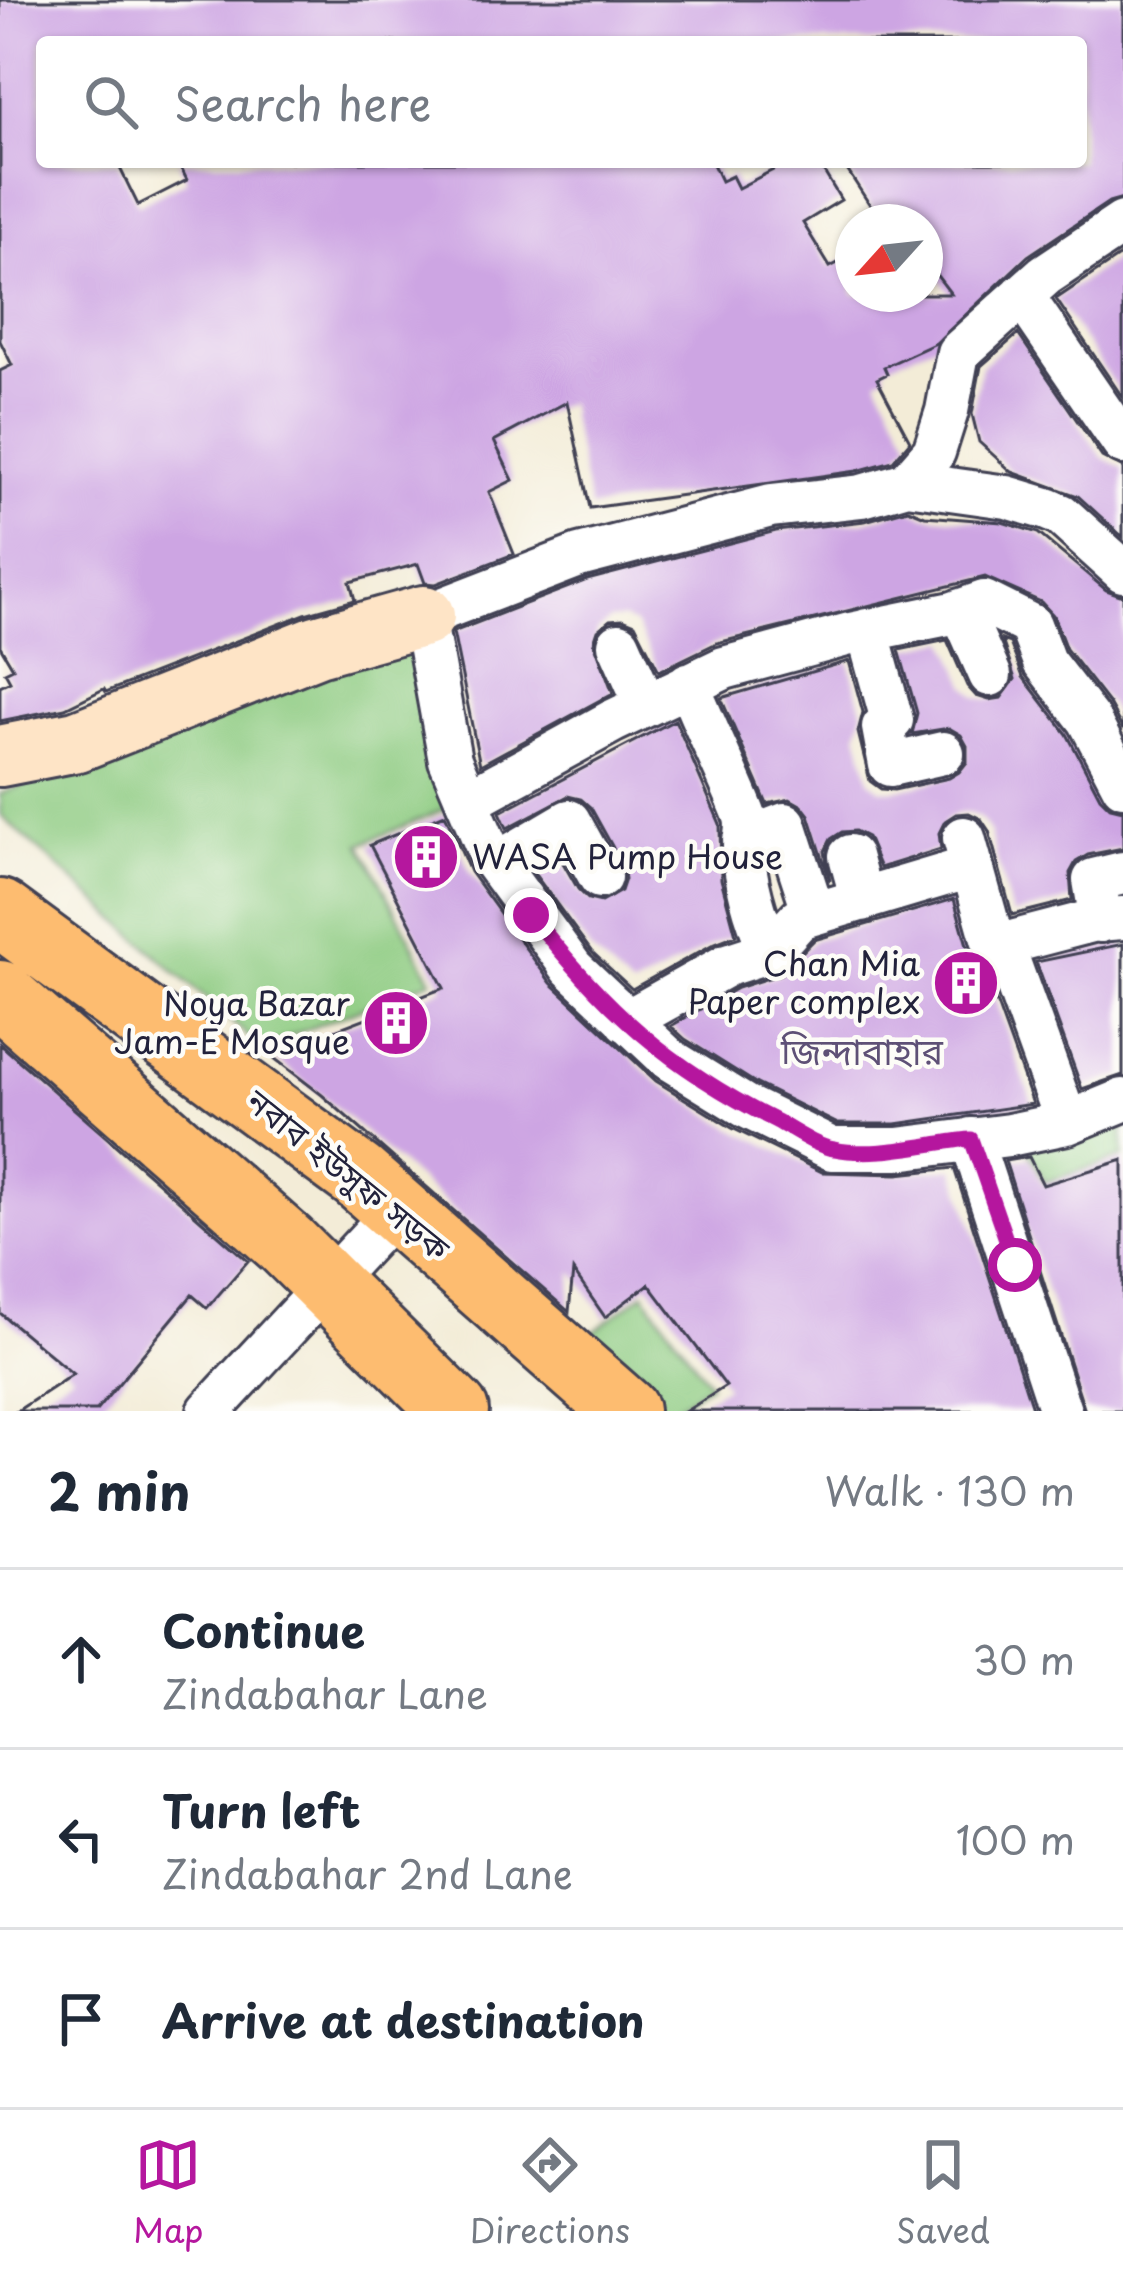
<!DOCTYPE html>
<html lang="en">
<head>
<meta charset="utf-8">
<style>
	body { margin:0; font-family:"Playpen Sans","Noto Sans Bengali",sans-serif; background:#f6f6f7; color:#1f2937 }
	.compass { position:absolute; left:835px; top:204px; width:108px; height:108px; border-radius:50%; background:#fff; box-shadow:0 3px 9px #0004; rotate:243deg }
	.stop { position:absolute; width:36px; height:36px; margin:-27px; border:9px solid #b5179e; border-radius:50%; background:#fff }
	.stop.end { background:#b5179e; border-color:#fff; box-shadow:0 3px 12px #0008 }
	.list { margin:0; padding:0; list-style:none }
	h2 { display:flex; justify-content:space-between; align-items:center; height:156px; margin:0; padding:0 48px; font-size:51px }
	h2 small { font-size:39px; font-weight:400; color:#747a83 }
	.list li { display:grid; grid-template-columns:78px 1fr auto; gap:36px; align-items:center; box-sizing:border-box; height:180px; padding:0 48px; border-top:3px solid #e0e1e3 }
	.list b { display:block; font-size:45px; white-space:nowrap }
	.list p { margin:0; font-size:39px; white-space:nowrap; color:#747a83 }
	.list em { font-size:39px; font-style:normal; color:#747a83 }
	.icon { flex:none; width:66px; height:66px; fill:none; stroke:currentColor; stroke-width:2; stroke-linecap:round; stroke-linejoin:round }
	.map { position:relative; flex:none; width:1123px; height:1411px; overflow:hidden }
	.search { position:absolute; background:#fff; box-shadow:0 3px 9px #0004; left:36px; right:36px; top:36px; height:132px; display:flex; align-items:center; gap:30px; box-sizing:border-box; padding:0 42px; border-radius:12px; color:#747a83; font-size:45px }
	.sheet { height:696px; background:#fff }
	nav { display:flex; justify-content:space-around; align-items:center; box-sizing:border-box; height:168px; border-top:3px solid #e0e1e3; background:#fff; font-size:33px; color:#747a83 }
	nav a { display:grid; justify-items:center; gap:6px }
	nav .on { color:#b5179e }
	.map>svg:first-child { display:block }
	.green { fill:#8dcb81; stroke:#58765e; stroke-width:3 }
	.building { fill:#cda5e3; fill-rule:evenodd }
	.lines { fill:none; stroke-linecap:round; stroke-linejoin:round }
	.street-casing { stroke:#414052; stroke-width:48 }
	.secondary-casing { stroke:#414052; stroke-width:66 }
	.highway-casing { stroke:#414052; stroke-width:72 }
	.street { stroke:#fff; stroke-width:42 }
	.secondary { stroke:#fee4c6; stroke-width:60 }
	.highway { stroke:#fdbc70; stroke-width:66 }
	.route { stroke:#b5179e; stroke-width:15 }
	.labels { text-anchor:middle; stroke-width:9; stroke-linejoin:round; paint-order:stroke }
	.poi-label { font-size:33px; fill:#22223b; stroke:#fdfcf7; text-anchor:end }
	.street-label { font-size:33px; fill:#22223b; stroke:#fdfcf7 }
	.neighbourhood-label { font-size:36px; fill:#5e5076; stroke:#fdfcf7 }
</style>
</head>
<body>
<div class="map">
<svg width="1123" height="1411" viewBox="0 0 1123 1411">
	<rect width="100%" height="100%" fill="#fdfcf7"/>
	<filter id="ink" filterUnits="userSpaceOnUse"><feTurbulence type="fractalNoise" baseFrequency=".00833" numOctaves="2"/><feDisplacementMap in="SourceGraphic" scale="24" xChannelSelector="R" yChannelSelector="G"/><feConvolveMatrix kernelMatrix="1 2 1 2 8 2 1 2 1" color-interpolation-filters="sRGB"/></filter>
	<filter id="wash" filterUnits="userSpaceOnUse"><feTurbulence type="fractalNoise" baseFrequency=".004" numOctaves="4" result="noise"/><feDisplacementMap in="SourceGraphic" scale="48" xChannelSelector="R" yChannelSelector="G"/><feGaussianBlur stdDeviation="2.7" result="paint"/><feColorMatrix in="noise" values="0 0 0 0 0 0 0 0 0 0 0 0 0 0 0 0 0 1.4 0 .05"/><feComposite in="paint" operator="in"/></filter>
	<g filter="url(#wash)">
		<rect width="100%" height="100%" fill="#f3ecd7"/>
		<path class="green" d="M 411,631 L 452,806 L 361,844 L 432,980 L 261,1048 L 0,815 L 0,794 Z
			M 1123,1114 L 1123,1157 L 1045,1182 L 1025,1144 Z
			M 644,1293 L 710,1384 L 668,1411 L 642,1411 L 574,1346 Z"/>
		<g id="blocks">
			<path class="building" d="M 0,0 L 1123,0 L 1123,198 L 1109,202 L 1028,256 L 936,343 L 884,367 L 887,374 L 877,379 L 910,441 L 893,461 L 857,471 L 590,508 L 567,402 L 494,441 L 513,480 L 489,492 L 514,554 L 436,584 L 425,583 L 418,564 L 350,582 L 355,600 L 305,614 L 106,692 L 104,689 L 65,708 L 0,721 L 0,686 L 10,681 L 5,672 L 13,668 L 0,646 L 0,371 L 12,365 L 0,341 ZM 42,42 L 1081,42 L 1081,162 L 842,162 L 881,222 L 925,222 L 925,260 L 951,294 L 853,294 L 853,255 L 830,267 L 803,223 L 841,200 L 818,162 L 789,162 L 738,188 L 732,176 L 721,181 L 712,162 L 178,162 L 187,180 L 138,205 L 117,162 L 42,162 Z
				M 1123,254 L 1123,398 L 1056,299 Z
				M 1018,334 L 1102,457 L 1123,468 L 1123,537 L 1078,496 L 1012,472 L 979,442 L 972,414 L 981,366 Z
				M 908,509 L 925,516 L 1002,522 L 1038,533 L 1106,590 L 1123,596 L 1123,730 L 1109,704 L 1066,649 L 1053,615 L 1041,602 L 985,577 L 717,643 L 659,671 L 635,624 L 623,619 L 610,620 L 598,630 L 594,642 L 613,693 L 480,765 L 453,632 L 587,580 L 776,531 L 865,521 Z
				M 947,640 L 967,686 L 976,696 L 989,700 L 1001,698 L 1015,679 L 1002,640 L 1010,643 L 1023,677 L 1067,734 L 1100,797 L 1110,807 L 1123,810 L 1123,848 L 1088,855 L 1076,862 L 1070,873 L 1072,900 L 1012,915 L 989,831 L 981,819 L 969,813 L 956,814 L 945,821 L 939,833 L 941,849 L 880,868 L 867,837 L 855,831 L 842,832 L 831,839 L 825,851 L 830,881 L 809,815 L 802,806 L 790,799 L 767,804 L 721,698 L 849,661 L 863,712 L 858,732 L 870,781 L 881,789 L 894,790 L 949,778 L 959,772 L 967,762 L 967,746 L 961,735 L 949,728 L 912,734 L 917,713 L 899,650 Z
				M 675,720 L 720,824 L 721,879 L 736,935 L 715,943 L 632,989 L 591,951 L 533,872 L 559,856 L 578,889 L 588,899 L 601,902 L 621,891 L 625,879 L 623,866 L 591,808 L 581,799 L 568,796 L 507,828 L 500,812 Z
				M 445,814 L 470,872 L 551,983 L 656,1081 L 732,1128 L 822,1172 L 898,1174 L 954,1168 L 1033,1411 L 686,1411 L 726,1386 L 649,1284 L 605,1317 L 573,1271 L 569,1312 L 322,1095 L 270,1055 L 444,988 L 370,845 Z
				M 954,899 L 967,945 L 982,963 L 1033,1104 L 896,1124 L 838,1124 L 757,1084 L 685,1039 L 671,1026 L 737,988 L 781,974 L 814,940 Z
				M 1123,944 L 1123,1075 L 1082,1089 L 1036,962 Z
				M 0,1044 L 248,1261 L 207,1308 L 192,1295 L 96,1411 L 17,1411 L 73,1374 L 0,1313 Z
				M 1029,1157 L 1043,1185 L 1123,1160 L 1123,1411 L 1085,1411 L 1005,1161 Z"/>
		</g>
	</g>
	<g filter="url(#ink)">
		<use href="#blocks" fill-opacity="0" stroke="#414052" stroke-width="3"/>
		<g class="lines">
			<defs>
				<path id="street" d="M 1022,295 L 1123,443
					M 907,483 L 934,452 L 947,411 L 958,353 L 1045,275 L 1123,223
					M 1123,571 L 1061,515 L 1047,509 L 1007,497 L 907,483 L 862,496 L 771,506 L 579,556 L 424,616 L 450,760 L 491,857 L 572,968 L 669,1059 L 745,1106 L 832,1149 L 898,1149 L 1009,1135 L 1067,1123 L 1123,1100
					M 961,610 L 990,675
					M 867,630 L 892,720 L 883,727 L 890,765 L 943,753
					M 619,644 L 646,705
					M 688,684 C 705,728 727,771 744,814 C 749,827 743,838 744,851 C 745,883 757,921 770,951
					M 467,801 L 613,721 L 724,668 L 850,634 L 953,613 L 984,602 L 1030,625 L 1044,662 L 1089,720 L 1123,785
					M 964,838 L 992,938 L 1003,945 L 1067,1123
					M 744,840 L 785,824 L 814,913
					M 850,856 L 862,900
					M 496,864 L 569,821 L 600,877
					M 1101,921 L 1094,880 L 1123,873
					M 1000,945 L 1096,920 L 1123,918
					M 627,1021 L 727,965 L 770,951 L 800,918 L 971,867
					M 971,1139 L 1060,1411
					M 209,1411 L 397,1209"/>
				<path id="secondary" d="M 0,756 L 77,741 L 317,646 L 424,616"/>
				<path id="highway" d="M 0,913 L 358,1176 L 625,1411
					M 0,994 L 286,1244 L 455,1411"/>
			</defs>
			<use href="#street" class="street-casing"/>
			<use href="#secondary" class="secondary-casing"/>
			<use href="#highway" class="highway-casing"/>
			<use href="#street" class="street"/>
			<use href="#secondary" class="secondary"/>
			<use href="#highway" class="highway"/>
		</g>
	</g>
	<g class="lines" filter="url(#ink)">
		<path class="route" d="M 531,915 C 605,1009 668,1067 776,1121 C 793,1130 815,1146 834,1149 C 877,1158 928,1143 971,1139 L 1015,1265"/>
	</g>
	<defs>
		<symbol id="building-disc" viewBox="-11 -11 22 22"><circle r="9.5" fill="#b5179e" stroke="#fdfcf7"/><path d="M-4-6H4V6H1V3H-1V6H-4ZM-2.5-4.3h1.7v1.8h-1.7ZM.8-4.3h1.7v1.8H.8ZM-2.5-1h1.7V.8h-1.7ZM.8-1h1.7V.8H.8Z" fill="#fff"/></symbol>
	</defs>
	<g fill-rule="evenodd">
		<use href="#building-disc" x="388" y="819" width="76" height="76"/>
		<use href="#building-disc" x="928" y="945" width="76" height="76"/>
		<use href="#building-disc" x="358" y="985" width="76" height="76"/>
	</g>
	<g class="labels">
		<g class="poi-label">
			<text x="472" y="869" text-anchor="start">WASA Pump House</text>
			<text x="920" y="976">Chan Mia<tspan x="920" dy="38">Paper complex</tspan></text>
			<text x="350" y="1016">Noya Bazar<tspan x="350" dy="38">Jam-E Mosque</tspan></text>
		</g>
		<g class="street-label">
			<text transform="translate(348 1175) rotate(39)" y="12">নবাব ইউসুফ সড়ক</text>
		</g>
		<g class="neighbourhood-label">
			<text x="862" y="1065">জিন্দাবাহার</text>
		</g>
	</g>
</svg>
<svg class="compass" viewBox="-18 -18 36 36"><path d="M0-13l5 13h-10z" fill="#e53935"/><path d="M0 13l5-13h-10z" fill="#747a83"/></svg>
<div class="stop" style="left:1015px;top:1265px"></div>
<div class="stop end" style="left:531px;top:915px"></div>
<div class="search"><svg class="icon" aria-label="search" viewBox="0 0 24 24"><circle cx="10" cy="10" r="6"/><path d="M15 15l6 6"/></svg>Search here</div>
</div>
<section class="sheet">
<h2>2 min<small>Walk · 130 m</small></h2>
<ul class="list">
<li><svg class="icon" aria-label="ahead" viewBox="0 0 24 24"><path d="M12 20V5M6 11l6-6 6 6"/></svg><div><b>Continue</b><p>Zindabahar Lane</p></div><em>30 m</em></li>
<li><svg class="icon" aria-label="left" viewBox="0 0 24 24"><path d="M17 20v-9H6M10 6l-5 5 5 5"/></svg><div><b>Turn left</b><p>Zindabahar 2nd Lane</p></div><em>100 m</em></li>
<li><svg class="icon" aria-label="arrive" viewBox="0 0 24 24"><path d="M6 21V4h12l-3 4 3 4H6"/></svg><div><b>Arrive at destination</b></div></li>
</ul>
</section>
<nav>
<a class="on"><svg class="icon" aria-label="map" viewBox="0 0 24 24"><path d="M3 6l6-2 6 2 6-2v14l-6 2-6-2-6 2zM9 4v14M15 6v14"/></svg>Map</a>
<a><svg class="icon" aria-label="directions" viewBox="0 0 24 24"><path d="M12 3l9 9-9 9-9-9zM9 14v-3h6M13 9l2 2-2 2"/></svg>Directions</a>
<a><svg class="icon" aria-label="saved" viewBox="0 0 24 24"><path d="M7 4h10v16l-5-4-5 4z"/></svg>Saved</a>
</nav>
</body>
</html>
